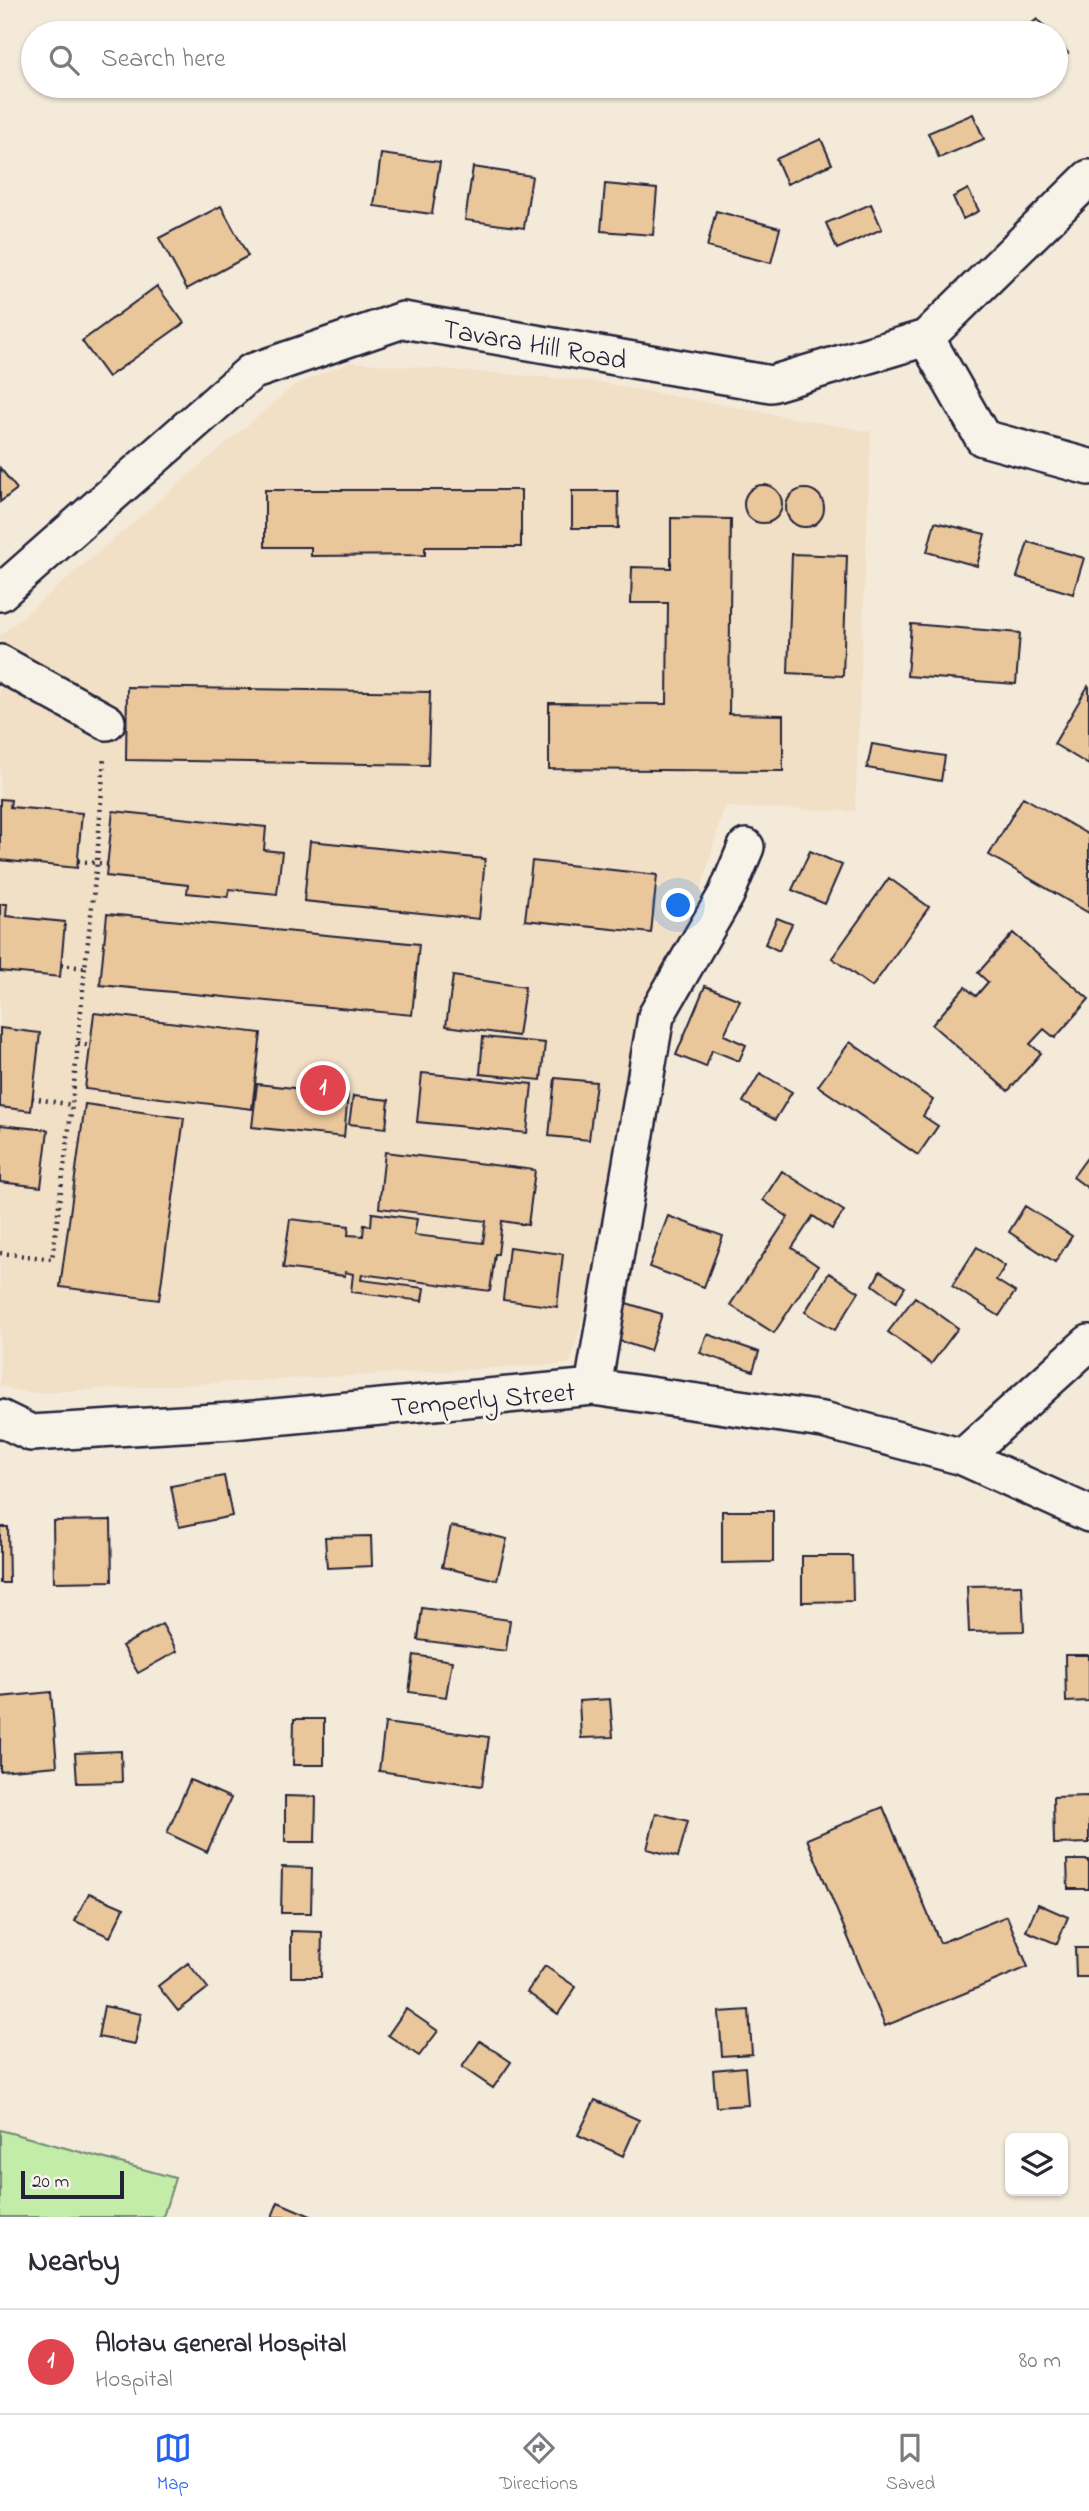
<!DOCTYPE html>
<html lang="en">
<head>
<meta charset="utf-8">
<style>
	body { margin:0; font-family:"Indie Flower",sans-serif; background:#f2f2f3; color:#2b2b33 }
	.controls { position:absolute; right:21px; bottom:21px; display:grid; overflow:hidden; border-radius:10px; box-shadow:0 2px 5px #0004 }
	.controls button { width:63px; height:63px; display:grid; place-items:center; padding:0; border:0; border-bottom:2px solid #e1e1e2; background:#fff; color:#2b2b33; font:35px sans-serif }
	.scale { position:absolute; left:21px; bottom:18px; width:103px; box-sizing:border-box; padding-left:7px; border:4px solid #22223b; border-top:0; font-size:19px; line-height:24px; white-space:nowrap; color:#22223b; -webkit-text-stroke:5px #f7f3e8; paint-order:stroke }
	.you { position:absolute; left:679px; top:906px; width:24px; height:24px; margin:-18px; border:5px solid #fff; border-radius:50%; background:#1a73e8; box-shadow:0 0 0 10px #1a73e833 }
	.badge { display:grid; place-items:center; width:46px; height:46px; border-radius:50%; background:#2563eb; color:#fff; font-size:23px; font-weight:700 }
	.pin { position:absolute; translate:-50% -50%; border:4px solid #fff; box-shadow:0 2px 7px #0006 }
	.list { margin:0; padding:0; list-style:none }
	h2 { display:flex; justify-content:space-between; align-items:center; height:91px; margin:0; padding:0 28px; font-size:30px }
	h2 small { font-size:23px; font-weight:400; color:#7c7c81 }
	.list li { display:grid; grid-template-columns:46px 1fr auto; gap:21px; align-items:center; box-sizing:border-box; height:105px; padding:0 28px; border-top:2px solid #e1e1e2 }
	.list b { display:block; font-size:26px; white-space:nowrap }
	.list p { margin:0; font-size:23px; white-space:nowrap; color:#7c7c81 }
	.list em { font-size:23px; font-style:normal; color:#7c7c81 }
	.icon { flex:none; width:38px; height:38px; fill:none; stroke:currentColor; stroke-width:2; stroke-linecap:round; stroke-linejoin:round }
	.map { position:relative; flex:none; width:1089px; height:2217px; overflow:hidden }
	.search { position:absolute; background:#fff; box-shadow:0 2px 5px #0004; left:21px; right:21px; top:21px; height:77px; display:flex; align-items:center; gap:18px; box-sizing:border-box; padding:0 24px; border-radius:38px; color:#7c7c81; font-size:26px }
	.sheet { height:196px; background:#fff }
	nav { display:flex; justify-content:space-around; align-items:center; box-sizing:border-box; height:98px; border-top:2px solid #e1e1e2; background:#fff; font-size:19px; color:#7c7c81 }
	nav a { display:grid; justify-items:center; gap:4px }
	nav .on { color:#2563eb }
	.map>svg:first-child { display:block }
	.built { fill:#f1dfc6 }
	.green { fill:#c2eca8; stroke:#728772; stroke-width:2 }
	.building { fill:#eac69b; stroke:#22223b; stroke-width:2 }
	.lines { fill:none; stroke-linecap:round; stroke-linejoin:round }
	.minor-casing { stroke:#22223b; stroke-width:40 }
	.path { stroke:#22223b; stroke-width:4.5; stroke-dasharray:2 5; stroke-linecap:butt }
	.minor { stroke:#f7f3e8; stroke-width:35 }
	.labels { text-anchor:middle; stroke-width:6; stroke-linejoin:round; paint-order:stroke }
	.street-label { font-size:28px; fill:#22223b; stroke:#f7f3e8 }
</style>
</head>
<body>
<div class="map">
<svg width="1089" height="2217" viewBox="0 0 1089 2217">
	<rect width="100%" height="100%" fill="#f4ead9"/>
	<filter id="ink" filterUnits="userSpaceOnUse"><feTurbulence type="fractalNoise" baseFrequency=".0143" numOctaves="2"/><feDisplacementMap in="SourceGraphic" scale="14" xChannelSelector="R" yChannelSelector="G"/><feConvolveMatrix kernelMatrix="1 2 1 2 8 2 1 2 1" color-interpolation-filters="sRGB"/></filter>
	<g filter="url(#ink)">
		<path class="built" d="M 351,362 L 591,381 L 871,432 L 855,811 L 724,807 L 570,1364 L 28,1393 L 0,1386 L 0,636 L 296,384 Z"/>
		<path class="green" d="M 0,2130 L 175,2178 L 163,2217 L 0,2217 Z"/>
		<path class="building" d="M 1037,19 L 1050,33 L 1020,33 Z
			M 1056,40 L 1068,53 L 1056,64 Z
			M 973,114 L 984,139 L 939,158 L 928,133 Z
			M 821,139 L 832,164 L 787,184 L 776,159 Z
			M 381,154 L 440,162 L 432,214 L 374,206 Z
			M 473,167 L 532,176 L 524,228 L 465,220 Z
			M 605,184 L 657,189 L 653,235 L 601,231 Z
			M 968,189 L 979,211 L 963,219 L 953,197 Z
			M 871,204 L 882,229 L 837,249 L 826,223 Z
			M 221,206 L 248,256 L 187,289 L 159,238 Z
			M 716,211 L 780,228 L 771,263 L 707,247 Z
			M 157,286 L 184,323 L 108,377 L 82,341 Z
			M 0,468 L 17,489 L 0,502 Z
			M744 504a19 19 0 1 1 38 0a19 19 0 1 1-38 0Z
			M786 508a19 19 0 1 1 38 0a19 19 0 1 1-38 0Z
			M 265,490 L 521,490 L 521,547 L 425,547 L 425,555 L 311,556 L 311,547 L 265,547 Z
			M 572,491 L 618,491 L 619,528 L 572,528 Z
			M 671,518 L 731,519 L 729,714 L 783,715 L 783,771 L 549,769 L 549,703 L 667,704 L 668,603 L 631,603 L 632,567 L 671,568 Z
			M 935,522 L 985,534 L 977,566 L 927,552 Z
			M 1028,542 L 1084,558 L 1073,594 L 1017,577 Z
			M 792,554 L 847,556 L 843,676 L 788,673 Z
			M 911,624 L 1020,633 L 1016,684 L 907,676 Z
			M 1088,686 L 1089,687 L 1089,765 L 1054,744 Z
			M 127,687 L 430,692 L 428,765 L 126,760 Z
			M 872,744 L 945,756 L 941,781 L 867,768 Z
			M 1023,797 L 1089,835 L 1089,913 L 989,855 Z
			M 0,799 L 11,800 L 10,807 L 82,813 L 77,868 L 0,860 Z
			M 113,811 L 266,827 L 264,850 L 282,852 L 277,894 L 229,889 L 228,897 L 187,893 L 188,885 L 106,876 Z
			M 310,841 L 485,859 L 479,919 L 304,901 Z
			M 810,851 L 842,865 L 825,904 L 792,890 Z
			M 532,861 L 657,875 L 651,933 L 525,920 Z
			M 889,878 L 929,907 L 872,987 L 832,958 Z
			M 0,904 L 7,904 L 6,916 L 65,922 L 60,977 L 0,971 Z
			M 107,914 L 419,944 L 412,1015 L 100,985 Z
			M 777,918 L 792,924 L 779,951 L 765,944 Z
			M 1013,933 L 1089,999 L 1055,1038 L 1044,1029 L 1030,1044 L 1041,1053 L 1008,1091 L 932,1025 L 965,987 L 976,996 L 988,982 L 978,973 Z
			M 453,976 L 525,987 L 518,1036 L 446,1026 Z
			M 705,986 L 740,1000 L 724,1035 L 746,1045 L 739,1061 L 712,1050 L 706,1067 L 676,1055 Z
			M 94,1013 L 261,1033 L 252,1109 L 85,1089 Z
			M 0,1028 L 40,1033 L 31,1111 L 0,1107 Z
			M 483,1037 L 545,1043 L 541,1080 L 480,1074 Z
			M 850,1042 L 933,1100 L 923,1116 L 938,1126 L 918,1155 L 818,1086 Z
			M 422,1073 L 532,1084 L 527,1133 L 417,1122 Z
			M 760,1073 L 792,1092 L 775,1120 L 743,1102 Z
			M 555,1078 L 596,1082 L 589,1140 L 549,1136 Z
			M 257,1084 L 348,1094 L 344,1137 L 252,1127 Z
			M 353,1096 L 389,1100 L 386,1128 L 349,1124 Z
			M 85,1104 L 184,1118 L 159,1300 L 60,1287 Z
			M 0,1125 L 48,1130 L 41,1187 L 0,1182 Z
			M 385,1152 L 535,1170 L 528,1225 L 502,1221 L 498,1254 L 495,1254 L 490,1291 L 362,1274 L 361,1280 L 424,1288 L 422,1301 L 351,1292 L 353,1274 L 345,1272 L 345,1276 L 283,1268 L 290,1219 L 349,1226 L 348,1235 L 363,1236 L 364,1225 L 371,1226 L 372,1213 L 417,1219 L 414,1235 L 483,1243 L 486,1221 L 379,1208 Z
			M 1089,1155 L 1089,1189 L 1073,1177 Z
			M 782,1171 L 844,1211 L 832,1229 L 813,1216 L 792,1248 L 818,1266 L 774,1333 L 730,1305 L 788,1217 L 763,1200 Z
			M 1025,1206 L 1072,1236 L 1055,1262 L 1009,1232 Z
			M 668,1216 L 723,1236 L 704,1287 L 649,1267 Z
			M 509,1247 L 563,1254 L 557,1307 L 503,1300 Z
			M 977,1247 L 1005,1266 L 996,1280 L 1015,1292 L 999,1316 L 952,1286 Z
			M 880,1271 L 905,1287 L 896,1302 L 873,1285 Z
			M 829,1273 L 859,1292 L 835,1330 L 805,1312 Z
			M 915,1297 L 958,1328 L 931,1364 L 888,1332 Z
			M 623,1302 L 662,1314 L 650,1351 L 611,1338 Z
			M 707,1334 L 759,1352 L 753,1371 L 700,1353 Z
			M 224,1476 L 232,1516 L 179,1527 L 171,1486 Z
			M 722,1511 L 773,1511 L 773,1562 L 722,1563 Z
			M 111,1520 L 112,1581 L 54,1582 L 53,1521 Z
			M 451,1526 L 507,1539 L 497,1580 L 442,1567 Z
			M 0,1527 L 8,1527 L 9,1583 L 0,1583 Z
			M 371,1536 L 372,1566 L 327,1568 L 325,1537 Z
			M 802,1556 L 852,1556 L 853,1601 L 802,1602 Z
			M 1022,1585 L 1024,1631 L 969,1632 L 967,1586 Z
			M 422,1608 L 510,1620 L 506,1651 L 418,1640 Z
			M 162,1624 L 177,1651 L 138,1673 L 122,1646 Z
			M 414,1655 L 452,1661 L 446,1697 L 409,1692 Z
			M 1065,1655 L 1089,1655 L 1089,1701 L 1066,1702 Z
			M 51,1692 L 57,1766 L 0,1771 L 0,1697 Z
			M 610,1699 L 613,1737 L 581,1738 L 579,1701 Z
			M 294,1719 L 324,1719 L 324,1765 L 293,1765 Z
			M 385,1723 L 489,1737 L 482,1786 L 379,1771 Z
			M 121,1751 L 122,1782 L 77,1783 L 75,1753 Z
			M 190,1780 L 231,1798 L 207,1852 L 167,1833 Z
			M 285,1796 L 316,1797 L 315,1842 L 285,1842 Z
			M 1089,1796 L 1089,1843 L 1054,1844 L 1053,1797 Z
			M 883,1807 L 940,1943 L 1007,1916 L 1028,1967 L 885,2026 L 807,1839 Z
			M 656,1813 L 688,1821 L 678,1857 L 647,1849 Z
			M 1067,1860 L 1089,1860 L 1089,1889 L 1068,1889 Z
			M 282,1867 L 312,1868 L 311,1913 L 281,1913 Z
			M 89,1893 L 124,1908 L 110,1937 L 75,1921 Z
			M 1038,1904 L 1068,1917 L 1057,1944 L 1026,1931 Z
			M 291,1931 L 322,1932 L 321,1977 L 291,1977 Z
			M 1075,1948 L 1089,1948 L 1089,1977 L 1076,1977 Z
			M 188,1963 L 208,1988 L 178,2011 L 158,1986 Z
			M 545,1966 L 576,1987 L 558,2014 L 527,1992 Z
			M 104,2006 L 141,2014 L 135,2044 L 98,2037 Z
			M 406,2009 L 438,2031 L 419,2056 L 388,2035 Z
			M 749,2010 L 752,2054 L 722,2056 L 719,2012 Z
			M 480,2041 L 511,2062 L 493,2088 L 462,2067 Z
			M 745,2067 L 748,2105 L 716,2107 L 713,2070 Z
			M 595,2100 L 639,2120 L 623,2156 L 578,2135 Z
			M 278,2202 L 313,2217 L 272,2217 Z"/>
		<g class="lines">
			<defs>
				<path id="minor" d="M 926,338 L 983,438 L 1089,467
					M 0,593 L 251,372 L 403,320 L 771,384 L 926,338 L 1089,178
					M 0,663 L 107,722
					M 593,1387 L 656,1016 L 726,895 L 746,847
					M 0,1418 L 31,1433 L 232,1421 L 593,1387 L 823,1420 L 963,1457 L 1089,1514
					M 963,1457 L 1089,1343"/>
			</defs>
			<use href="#minor" class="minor-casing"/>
			<path class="path" d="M 78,861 L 107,864
				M 61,965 L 85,968 L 97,861 L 104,756
				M 78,1043 L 90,1046
				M 32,1098 L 72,1105
				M 0,1253 L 52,1259 L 72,1105 L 85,968"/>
			<use href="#minor" class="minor"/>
		</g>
	</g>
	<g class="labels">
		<g class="street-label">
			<text transform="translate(535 343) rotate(10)" y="10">Tavara Hill Road</text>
			<text transform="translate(483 1398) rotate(-5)" y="10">Temperly Street</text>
		</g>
	</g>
</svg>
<div class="controls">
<button><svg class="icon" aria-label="layers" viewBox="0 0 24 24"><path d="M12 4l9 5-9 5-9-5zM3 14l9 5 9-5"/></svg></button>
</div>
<div class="scale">20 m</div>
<div class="you"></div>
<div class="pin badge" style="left:323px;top:1088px;background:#e0444e">1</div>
<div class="search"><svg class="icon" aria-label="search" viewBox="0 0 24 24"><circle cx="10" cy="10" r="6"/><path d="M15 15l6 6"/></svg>Search here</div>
</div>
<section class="sheet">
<h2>Nearby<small></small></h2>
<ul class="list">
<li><span class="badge" style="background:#e0444e">1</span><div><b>Alotau General Hospital</b><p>Hospital</p></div><em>80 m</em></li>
</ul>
</section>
<nav>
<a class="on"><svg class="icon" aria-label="map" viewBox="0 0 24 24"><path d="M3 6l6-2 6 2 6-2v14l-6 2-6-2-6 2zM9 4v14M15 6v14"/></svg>Map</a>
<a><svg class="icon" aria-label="directions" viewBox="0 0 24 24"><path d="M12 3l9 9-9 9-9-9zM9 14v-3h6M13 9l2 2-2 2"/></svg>Directions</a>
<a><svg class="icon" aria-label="saved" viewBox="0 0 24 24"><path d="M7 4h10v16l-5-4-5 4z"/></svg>Saved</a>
</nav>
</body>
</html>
